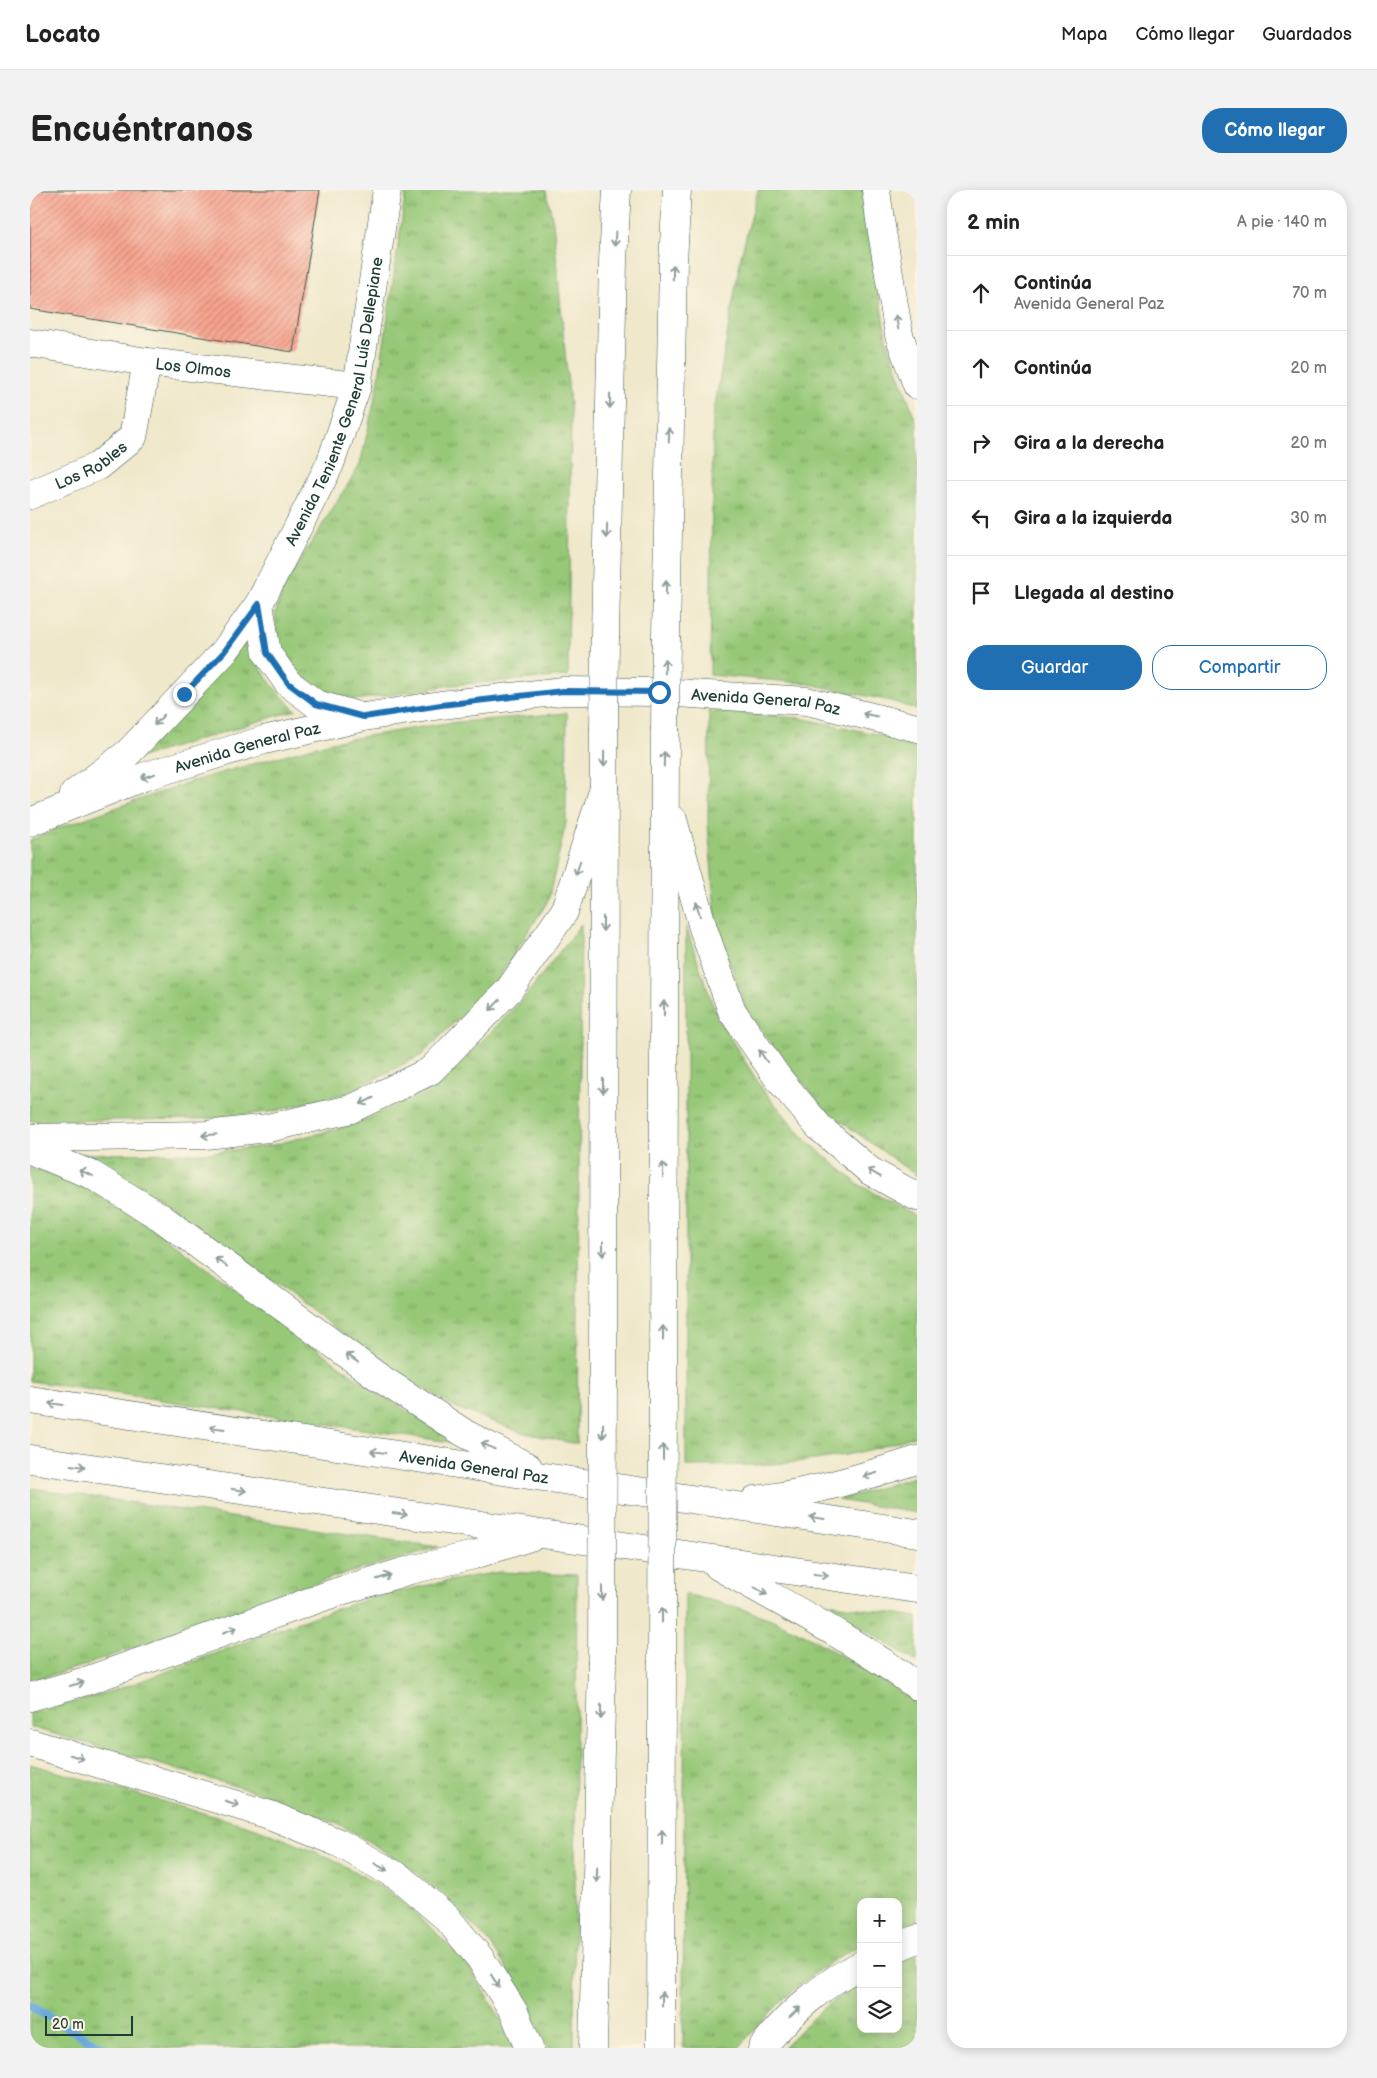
<!DOCTYPE html>
<html lang="es">
<head>
<meta charset="utf-8">
<style>
	body { margin:0; font-family:"Balsamiq Sans",sans-serif; background:#f2f2f2; color:#222 }
	.controls { position:absolute; right:15px; bottom:15px; display:grid; overflow:hidden; border-radius:10px; box-shadow:0 2px 12px #0003 }
	.controls button { width:45px; height:45px; display:grid; place-items:center; padding:0; border:0; border-bottom:1px solid #e0e0e0; background:#fff; color:#222; font:25px sans-serif }
	.scale { position:absolute; left:15px; bottom:12px; width:88px; box-sizing:border-box; padding-left:5px; border:2px solid #1f3d34; border-top:0; font-size:14px; line-height:18px; white-space:nowrap; color:#1f3d34; -webkit-text-stroke:4px #fcf5e5; paint-order:stroke }
	.stop { position:absolute; width:15px; height:15px; margin:-11px; border:4px solid #1f6fb2; border-radius:50%; background:#fff }
	.stop.end { background:#1f6fb2; border-color:#fff; box-shadow:0 1px 5px #0008 }
	.list { margin:0; padding:0; list-style:none }
	h2 { display:flex; justify-content:space-between; align-items:center; height:65px; margin:0; padding:0 20px; font-size:21px }
	h2 small { font-size:16px; font-weight:400; color:#767676 }
	.list li { display:grid; grid-template-columns:32px 1fr auto; gap:15px; align-items:center; box-sizing:border-box; height:75px; padding:0 20px; border-top:1px solid #e0e0e0 }
	.list b { display:block; font-size:19px; white-space:nowrap }
	.list p { margin:0; font-size:16px; white-space:nowrap; color:#767676 }
	.list em { font-size:16px; font-style:normal; color:#767676 }
	.actions { display:flex; gap:10px; padding:15px 20px }
	.actions a { flex:1; padding:11px 0; border:1px solid #1f6fb2; border-radius:20px; text-align:center; font-size:18px; color:#1f6fb2 }
	.actions .main { background:#1f6fb2; color:#fff }
	.icon { flex:none; width:28px; height:28px; fill:none; stroke:currentColor; stroke-width:2; stroke-linecap:round; stroke-linejoin:round }
	.map { position:relative; flex:none; width:887px; height:1858px; overflow:hidden; border-radius:20px }
	header { display:flex; align-items:center; gap:30px; box-sizing:border-box; height:70px; padding:0 25px; background:#fff; border-bottom:1px solid #e0e0e0 }
	header strong { font-size:24px }
	nav { display:flex; gap:28px; margin-inline-start:auto; font-size:18px }
	.intro { display:flex; align-items:center; justify-content:space-between; box-sizing:border-box; height:120px; padding:0 30px }
	h1 { margin:0; font-size:35px }
	.button { padding:12px 22px; border-radius:20px; background:#1f6fb2; color:#fff; font-size:18px; font-weight:700 }
	main { display:flex; gap:30px; padding:0 30px }
	aside { flex:1; background:#fff; border-radius:20px; box-shadow:0 2px 12px #0003 }
	.map>svg:first-child { display:block }
	.grass { fill:url(#grass-tufts); stroke:#5b8256 }
	.lines { fill:none; stroke-linecap:round; stroke-linejoin:round }
	.stream { stroke:#69a8dc; stroke-width:9 }
	.building { fill:url(#building-hatch) }
	.street-casing { stroke:#3e574b; stroke-width:29 }
	.secondary-casing { stroke:#3e574b; stroke-width:29 }
	.highway-casing { stroke:#3e574b; stroke-width:29 }
	.street { stroke:#fff; stroke-width:28 }
	.secondary { stroke:#fff; stroke-width:28 }
	.highway { stroke:#fff; stroke-width:28 }
	.highway-bridge-casing { stroke:#3e574b; stroke-width:29; stroke-linecap:butt }
	.highway-bridge { stroke:#fff; stroke-width:28 }
	.oneway { stroke:#8f9e9a }
	.route { stroke:#1f6fb2; stroke-width:6 }
	.labels { text-anchor:middle; stroke-width:4; stroke-linejoin:round; paint-order:stroke }
	.street-label { font-size:16px; fill:#1f3d34; stroke:#fcf5e5 }
</style>
</head>
<body>
<header>
<strong>Locato</strong>
<nav><a>Mapa</a><a>Cómo llegar</a><a>Guardados</a></nav>
</header>
<div class="intro"><h1>Encuéntranos</h1><a class="button">Cómo llegar</a></div>
<main>
<div class="map">
<svg width="887" height="1858" viewBox="0 0 887 1858">
	<defs>
		<pattern id="grass-tufts" width="24" height="20" patternUnits="userSpaceOnUse" patternTransform="scale(1.25)"><rect width="24" height="20" fill="#97c878"/><path d="M3 7l-1-3M5 7V3M7 7l1-3M15 17l-1-3M17 17v-4M19 17l1-3" fill="none" stroke="#7ba463"/></pattern>
		<pattern id="building-hatch" width="6" height="6" patternUnits="userSpaceOnUse" patternTransform="scale(1.25)"><rect width="6" height="6" fill="#f8a38e"/><path d="M-1 1l2-2M0 6l6-6M5 7l2-2" fill="none" stroke="#c88675"/></pattern>
	</defs>
	<rect width="100%" height="100%" fill="#fcf5e5"/>
	<filter id="ink" filterUnits="userSpaceOnUse"><feTurbulence type="fractalNoise" baseFrequency=".02" numOctaves="2"/><feDisplacementMap in="SourceGraphic" scale="10" xChannelSelector="R" yChannelSelector="G"/><feConvolveMatrix kernelMatrix="1 2 1 2 8 2 1 2 1" color-interpolation-filters="sRGB"/></filter>
	<filter id="wash" filterUnits="userSpaceOnUse"><feTurbulence type="fractalNoise" baseFrequency=".0096" numOctaves="4" result="noise"/><feDisplacementMap in="SourceGraphic" scale="20" xChannelSelector="R" yChannelSelector="G"/><feGaussianBlur stdDeviation="1.12" result="paint"/><feColorMatrix in="noise" values="0 0 0 0 0 0 0 0 0 0 0 0 0 0 0 0 0 1.4 0 .05"/><feComposite in="paint" operator="in"/></filter>
	<g filter="url(#wash)">
		<rect width="100%" height="100%" fill="#efe8cb"/>
		<path class="grass" d="M 376,0 L 516,0 L 523,32 L 541,226 L 538,486 L 421,495 L 326,510 L 293,500 L 268,484 L 249,456 L 245,425 L 254,396 L 330,275 L 348,195 Z
			M 728,0 L 833,0 L 856,147 L 887,234 L 887,520 L 861,511 L 774,493 L 680,485 L 683,227 L 711,66 Z
			M 216,447 C 227,479 242,497 266,520 L 108,568 Z
			M 679,521 L 770,528 L 851,545 L 887,555 L 887,986 L 795,920 L 718,824 L 686,734 L 678,634 Z
			M 537,523 L 536,633 L 518,711 L 468,789 L 392,865 L 317,903 L 240,922 L 172,929 L 0,931 L 0,650 L 28,638 L 162,591 L 301,552 L 416,533 Z
			M 551,734 L 547,1254 L 490,1242 L 424,1217 L 353,1173 L 138,1014 L 51,964 L 176,963 L 242,955 L 326,934 L 409,895 L 494,808 Z
			M 656,737 L 687,827 L 733,900 L 775,949 L 828,994 L 887,1027 L 887,1245 C 810,1274 736,1276 656,1276 Z
			M 0,977 L 22,983 L 54,997 L 121,1037 L 335,1194 L 427,1253 L 0,1191 Z
			M 887,1286 L 887,1323 L 808,1310 Z
			M 0,1298 L 409,1357 L 304,1387 L 53,1476 L 0,1491 Z
			M 470,1382 L 547,1385 L 544,1858 L 517,1858 L 498,1812 L 460,1753 L 415,1706 L 375,1674 L 315,1637 L 236,1605 L 0,1537 L 0,1523 C 110,1500 212,1448 319,1415 C 369,1400 419,1390 470,1382 Z
			M 655,1404 L 704,1416 L 741,1429 L 778,1446 L 872,1503 L 887,1514 L 887,1731 L 868,1738 L 868,1712 L 831,1712 L 831,1755 C 783,1778 742,1817 709,1858 L 653,1858 Z
			M 791,1412 L 887,1427 L 887,1472 Z
			M 0,1574 L 226,1638 L 301,1668 L 358,1701 L 399,1735 L 439,1777 L 472,1831 L 483,1858 L 0,1858 Z
			M 887,1764 L 887,1858 L 752,1858 L 792,1819 L 831,1792 L 831,1839 L 868,1839 L 868,1773 Z"/>
		<g class="lines">
			<path class="stream" d="M 0,1816 L 74,1858"/>
		</g>
		<g id="blocks">
			<path class="building" d="M 0,0 L 290,0 L 263,162 L 0,119 Z"/>
		</g>
	</g>
	<g filter="url(#ink)">
		<use href="#blocks" fill-opacity="0" stroke="#3e574b" stroke-width="1"/>
		<g class="lines">
			<defs>
				<g id="street">
					<path id="s1" d="M 0,153 L 117,172 L 327,196"/>
					<path id="s2" d="M 0,305 L 68,276 L 103,247 L 117,172"/>
				</g>
				<g id="secondary">
					<path d="M 846,0 L 850,30 L 869,145 L 887,195"/>
					<path d="M 229,414 L 237,463 L 258,493 L 286,514 L 331,527"/>
					<path id="s3" d="M 44,604 L 98,563 L 194,462 L 229,414 L 300,274 L 327,196 L 357,0"/>
					<path id="s4" d="M 0,632 L 113,587 L 234,550 L 334,527 L 411,515 L 533,501 L 629,502 L 777,511 L 887,538"/>
				</g>
				<g id="highway">
					<path d="M 575,446 L 583,71 L 587,0"/>
					<path d="M 636,447 L 643,72 L 647,0"/>
					<path d="M 643,630 L 673,738 L 702,821 L 748,888 L 790,938 L 840,981 L 887,1007"/>
					<path d="M 0,948 L 176,945 L 238,938 L 321,919 L 400,881 L 479,800 L 534,722 L 574,598"/>
					<path d="M 0,960 L 62,985 L 129,1026 L 347,1186 L 434,1243 L 498,1277"/>
					<path d="M 573,1192 L 574,540"/>
					<path d="M 633,1192 L 635,540"/>
					<path id="s5" d="M 0,1210 L 887,1343"/>
					<path d="M 0,1269 L 887,1399"/>
					<path d="M 725,1310 C 781,1303 833,1287 887,1270"/>
					<path d="M 688,1376 C 755,1415 825,1450 887,1496"/>
					<path d="M 0,1507 L 56,1491 L 307,1402 L 380,1380 L 444,1365 L 503,1346"/>
					<path d="M 0,1553 L 240,1625 L 309,1653 L 369,1687 L 417,1728 L 450,1768 L 484,1822 L 499,1858"/>
					<path d="M 868,1757 L 887,1749"/>
					<path d="M 563,1858 L 572,1473"/>
					<path d="M 631,1858 L 632,1473"/>
					<path d="M 732,1858 C 756,1826 795,1792 831,1775"/>
				</g>
			</defs>
			<use href="#street" class="street-casing"/>
			<use href="#secondary" class="secondary-casing"/>
			<use href="#highway" class="highway-casing"/>
			<use href="#street" class="street"/>
			<use href="#secondary" class="secondary"/>
			<use href="#highway" class="highway"/>
			<defs>
				<path id="highway-bridge" d="M 574,540 L 575,446
					M 635,540 L 636,447
					M 572,1473 L 573,1192
					M 632,1473 L 633,1192"/>
			</defs>
			<use href="#highway-bridge" class="highway-bridge-casing"/>
			<use href="#highway-bridge" class="highway-bridge"/>
		</g>
		<defs><path id="oneway-shaft" d="M-6 0H5M1.5-3L5.5 0L1.5 3" fill="none" stroke-width="1.6" stroke-linecap="round" stroke-linejoin="round" transform="scale(1.25)"/></defs>
		<g class="oneway">
			<use href="#oneway-shaft" transform="translate(585 49) rotate(93)"/>
			<use href="#oneway-shaft" transform="translate(643 82) rotate(-89)"/>
			<use href="#oneway-shaft" transform="translate(867 132) rotate(-100)"/>
			<use href="#oneway-shaft" transform="translate(580 211) rotate(91)"/>
			<use href="#oneway-shaft" transform="translate(639 245) rotate(-89)"/>
			<use href="#oneway-shaft" transform="translate(577 341) rotate(91)"/>
			<use href="#oneway-shaft" transform="translate(636 398) rotate(-89)"/>
			<use href="#oneway-shaft" transform="translate(635 476) rotate(-89)"/>
			<use href="#oneway-shaft" transform="translate(840 525) rotate(-168)"/>
			<use href="#oneway-shaft" transform="translate(129 530) rotate(133)"/>
			<use href="#oneway-shaft" transform="translate(574 569) rotate(91)"/>
			<use href="#oneway-shaft" transform="translate(634 569) rotate(-89)"/>
			<use href="#oneway-shaft" transform="translate(118 586) rotate(162)"/>
			<use href="#oneway-shaft" transform="translate(548 678) rotate(107)"/>
			<use href="#oneway-shaft" transform="translate(668 719) rotate(-106)"/>
			<use href="#oneway-shaft" transform="translate(573 734) rotate(90)"/>
			<use href="#oneway-shaft" transform="translate(465 815) rotate(134)"/>
			<use href="#oneway-shaft" transform="translate(634 818) rotate(-90)"/>
			<use href="#oneway-shaft" transform="translate(733 866) rotate(-124)"/>
			<use href="#oneway-shaft" transform="translate(573 896) rotate(90)"/>
			<use href="#oneway-shaft" transform="translate(337 911) rotate(154)"/>
			<use href="#oneway-shaft" transform="translate(179 945) rotate(175)"/>
			<use href="#oneway-shaft" transform="translate(633 980) rotate(-90)"/>
			<use href="#oneway-shaft" transform="translate(56 983) rotate(-157)"/>
			<use href="#oneway-shaft" transform="translate(844 983) rotate(-149)"/>
			<use href="#oneway-shaft" transform="translate(573 1059) rotate(90)"/>
			<use href="#oneway-shaft" transform="translate(191 1072) rotate(-144)"/>
			<use href="#oneway-shaft" transform="translate(633 1143) rotate(-90)"/>
			<use href="#oneway-shaft" transform="translate(322 1168) rotate(-144)"/>
			<use href="#oneway-shaft" transform="translate(26 1214) rotate(-172)"/>
			<use href="#oneway-shaft" transform="translate(187 1238) rotate(-172)"/>
			<use href="#oneway-shaft" transform="translate(573 1241) rotate(90)"/>
			<use href="#oneway-shaft" transform="translate(458 1256) rotate(-153)"/>
			<use href="#oneway-shaft" transform="translate(348 1262) rotate(-172)"/>
			<use href="#oneway-shaft" transform="translate(633 1262) rotate(-90)"/>
			<use href="#oneway-shaft" transform="translate(48 1276) rotate(8)"/>
			<use href="#oneway-shaft" transform="translate(840 1285) rotate(163)"/>
			<use href="#oneway-shaft" transform="translate(209 1300) rotate(8)"/>
			<use href="#oneway-shaft" transform="translate(370 1324) rotate(8)"/>
			<use href="#oneway-shaft" transform="translate(787 1328) rotate(-172)"/>
			<use href="#oneway-shaft" transform="translate(791 1385) rotate(8)"/>
			<use href="#oneway-shaft" transform="translate(354 1387) rotate(-17)"/>
			<use href="#oneway-shaft" transform="translate(731 1401) rotate(30)"/>
			<use href="#oneway-shaft" transform="translate(572 1403) rotate(90)"/>
			<use href="#oneway-shaft" transform="translate(632 1425) rotate(-90)"/>
			<use href="#oneway-shaft" transform="translate(200 1440) rotate(-20)"/>
			<use href="#oneway-shaft" transform="translate(47 1494) rotate(-16)"/>
			<use href="#oneway-shaft" transform="translate(571 1522) rotate(91)"/>
			<use href="#oneway-shaft" transform="translate(47 1567) rotate(17)"/>
			<use href="#oneway-shaft" transform="translate(202 1613) rotate(17)"/>
			<use href="#oneway-shaft" transform="translate(632 1647) rotate(-90)"/>
			<use href="#oneway-shaft" transform="translate(351 1677) rotate(29)"/>
			<use href="#oneway-shaft" transform="translate(567 1685) rotate(91)"/>
			<use href="#oneway-shaft" transform="translate(465 1791) rotate(58)"/>
			<use href="#oneway-shaft" transform="translate(632 1809) rotate(-90)"/>
			<use href="#oneway-shaft" transform="translate(765 1822) rotate(-44)"/>
		</g>
	</g>
	<g class="lines" filter="url(#ink)">
		<path class="route" d="M 154,504 L 194,462 L 229,414 L 237,463 L 258,493 L 286,514 L 334,527 L 411,515 L 533,501 L 629,502"/>
	</g>
	<g class="labels">
		<g class="street-label">
			<text dy="6" stroke="none"><textPath href="#s1" startOffset="165">Los Olmos</textPath></text>
			<text dy="6" stroke="none"><textPath href="#s3" startOffset="485">Avenida Teniente General Luís Dellepiane</textPath></text>
			<text dy="6" stroke="none"><textPath href="#s2" startOffset="68">Los Robles</textPath></text>
			<text dy="6" stroke="none"><textPath href="#s4" startOffset="755">Avenida General Paz</textPath></text>
			<text dy="6" stroke="none"><textPath href="#s4" startOffset="230">Avenida General Paz</textPath></text>
			<text dy="6" stroke="none"><textPath href="#s5" startOffset="449">Avenida General Paz</textPath></text>
		</g>
	</g>
</svg>
<div class="controls">
<button>+</button>
<button>−</button>
<button><svg class="icon" aria-label="layers" viewBox="0 0 24 24"><path d="M12 4l9 5-9 5-9-5zM3 14l9 5 9-5"/></svg></button>
</div>
<div class="scale">20 m</div>
<div class="stop" style="left:629px;top:502px"></div>
<div class="stop end" style="left:154px;top:504px"></div>
</div>
<aside>
<h2>2 min<small>A pie · 140 m</small></h2>
<ul class="list">
<li><svg class="icon" aria-label="ahead" viewBox="0 0 24 24"><path d="M12 20V5M6 11l6-6 6 6"/></svg><div><b>Continúa</b><p>Avenida General Paz</p></div><em>70 m</em></li>
<li><svg class="icon" aria-label="ahead" viewBox="0 0 24 24"><path d="M12 20V5M6 11l6-6 6 6"/></svg><div><b>Continúa</b></div><em>20 m</em></li>
<li><svg class="icon" aria-label="right" viewBox="0 0 24 24"><path d="M7 20v-9h11M14 6l5 5-5 5"/></svg><div><b>Gira a la derecha</b></div><em>20 m</em></li>
<li><svg class="icon" aria-label="left" viewBox="0 0 24 24"><path d="M17 20v-9H6M10 6l-5 5 5 5"/></svg><div><b>Gira a la izquierda</b></div><em>30 m</em></li>
<li><svg class="icon" aria-label="arrive" viewBox="0 0 24 24"><path d="M6 21V4h12l-3 4 3 4H6"/></svg><div><b>Llegada al destino</b></div></li>
</ul>
<div class="actions"><a class="main">Guardar</a><a>Compartir</a></div>
</aside>
</main>
</body>
</html>
